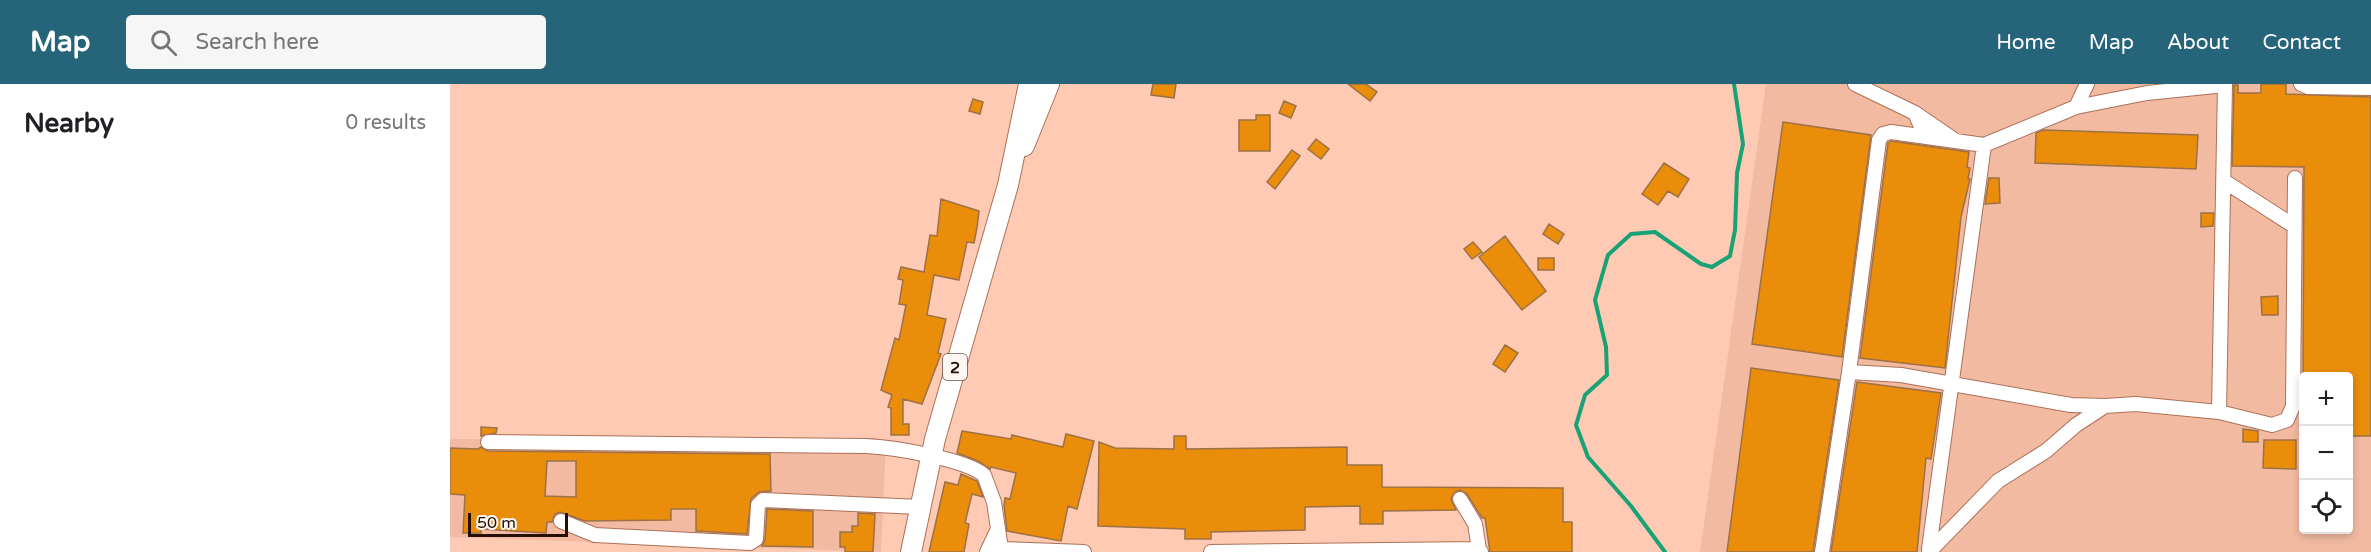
<!DOCTYPE html>
<html lang="en">
<head>
<meta charset="utf-8">
<style>
	body { margin:0; font-family:"Varela Round",sans-serif; background:#f6f6f6; color:#202124 }
	.controls { position:absolute; right:18px; bottom:18px; display:grid; overflow:hidden; border-radius:6px; box-shadow:0 3px 9px #0003 }
	.controls button { width:54px; height:54px; display:grid; place-items:center; padding:0; border:0; border-bottom:2px solid #e0e0e0; background:#fff; color:#202124; font:30px sans-serif }
	.scale { position:absolute; left:18px; bottom:15px; width:100px; box-sizing:border-box; padding-left:6px; border:3px solid #250f05; border-top:0; font-size:16px; line-height:21px; white-space:nowrap; color:#250f05; -webkit-text-stroke:4px #fdf7f4; paint-order:stroke }
	.list { margin:0; padding:0; list-style:none }
	h2 { display:flex; justify-content:space-between; align-items:center; height:78px; margin:0; padding:0 24px; font-size:26px }
	h2 small { font-size:20px; font-weight:400; color:#757577 }
	.icon { flex:none; width:33px; height:33px; fill:none; stroke:currentColor; stroke-width:2; stroke-linecap:round; stroke-linejoin:round }
	.map { position:relative; flex:none; width:1921px; height:468px; overflow:hidden }
	header { display:flex; align-items:center; gap:36px; box-sizing:border-box; height:84px; padding:0 30px; background:#26647a; color:#fff }
	header strong { font-size:28px }
	nav { display:flex; gap:33px; margin-inline-start:auto; font-size:21px }
	.search { width:420px; height:54px; background:#f6f6f6; display:flex; align-items:center; gap:15px; box-sizing:border-box; padding:0 21px; border-radius:6px; color:#757577; font-size:22px }
	main { display:flex }
	aside { flex:1; background:#fff }
	.map>svg:first-child { display:block }
	.built { fill:#f3baa2; fill-rule:evenodd }
	.lines { fill:none; stroke-linecap:round; stroke-linejoin:round }
	.stream { stroke:#18a276; stroke-width:4 }
	.building { fill:#ea8d0b; stroke:#9d7145; stroke-width:1.5; fill-rule:evenodd }
	.minor-casing { stroke:#ab7158; stroke-width:16 }
	.highway-casing { stroke:#ab7158; stroke-width:22 }
	.minor { stroke:#fff; stroke-width:14 }
	.highway { stroke:#fff; stroke-width:20 }
	.labels { text-anchor:middle; stroke-width:4.5; stroke-linejoin:round; paint-order:stroke }
	.shield { fill:#fdf7f4; stroke:#66554d; stroke-width:1.5 }
	.shield-label { font-size:16px; font-weight:bold; fill:#250f05 }
</style>
</head>
<body>
<header>
<strong>Map</strong>
<div class="search"><svg class="icon" aria-label="search" viewBox="0 0 24 24"><circle cx="10" cy="10" r="6"/><path d="M15 15l6 6"/></svg>Search here</div>
<nav><a>Home</a><a>Map</a><a>About</a><a>Contact</a></nav>
</header>
<main>
<aside>
<h2>Nearby<small>0 results</small></h2>
<ul class="list">
</ul>
</aside>
<div class="map">
<svg width="1921" height="468" viewBox="0 0 1921 468">
	<rect width="100%" height="100%" fill="#fecab4"/>
	<path class="built" d="M 1316,0 L 1921,0 L 1921,468 L 1250,468 ZM 1854,292 L 1898,292 L 1898,446 L 1854,446 Z
		M 0,355 L 436,357 L 431,468 L 0,453 Z"/>
	<g class="lines">
		<path class="stream" d="M 1215,468 L 1181,422 L 1138,373 L 1126,341 L 1135,311 L 1157,291 L 1156,263 L 1145,216 L 1158,171 L 1181,150 L 1205,148 L 1251,180 L 1262,183 L 1280,172 L 1285,146 L 1287,89 L 1293,60 L 1284,0"/>
	</g>
	<path class="building" d="M 703,0 L 726,0 L 724,14 L 701,11 Z
		M 898,0 L 916,0 L 927,8 L 920,17 Z
		M 1811,0 L 1836,0 L 1836,10 L 1921,13 L 1921,352 L 1899,352 L 1899,292 L 1853,292 L 1854,83 L 1782,82 L 1784,1 L 1788,1 L 1788,9 L 1811,9 Z
		M 523,15 L 533,18 L 530,30 L 519,27 Z
		M 834,17 L 846,22 L 841,34 L 829,29 Z
		M 806,31 L 820,31 L 820,67 L 789,67 L 789,36 L 806,36 Z
		M 1333,38 L 1421,51 L 1392,273 L 1302,260 Z
		M 1594,46 L 1748,51 L 1746,85 L 1585,79 L 1586,49 Z
		M 866,55 L 879,65 L 871,75 L 858,65 Z
		M 1441,57 L 1519,68 L 1517,83 L 1520,84 L 1518,95 L 1520,95 L 1511,133 L 1495,284 L 1410,274 L 1438,59 Z
		M 842,66 L 850,72 L 825,105 L 817,98 Z
		M 1214,79 L 1239,95 L 1228,113 L 1218,107 L 1208,121 L 1192,110 Z
		M 1539,94 L 1549,94 L 1550,119 L 1535,120 Z
		M 491,115 L 529,127 L 527,144 L 524,159 L 517,158 L 509,196 L 484,191 L 477,231 L 496,235 L 488,269 L 491,270 L 472,320 L 453,315 L 453,340 L 459,340 L 459,351 L 441,351 L 441,324 L 438,323 L 442,311 L 431,306 L 445,254 L 449,256 L 456,221 L 449,220 L 453,196 L 448,195 L 451,183 L 474,188 L 480,151 L 487,152 Z
		M 1751,129 L 1764,129 L 1763,142 L 1751,143 Z
		M 1099,140 L 1114,150 L 1108,160 L 1093,150 Z
		M 1055,152 L 1096,207 L 1072,226 L 1029,173 Z
		M 1023,158 L 1032,168 L 1022,175 L 1014,165 Z
		M 1088,174 L 1104,174 L 1104,186 L 1088,186 Z
		M 1828,212 L 1828,231 L 1812,231 L 1811,213 Z
		M 1055,261 L 1068,269 L 1055,288 L 1043,280 Z
		M 1301,284 L 1389,296 L 1363,468 L 1277,468 Z
		M 1407,298 L 1491,309 L 1481,375 L 1476,374 L 1467,468 L 1381,468 Z
		M 31,343 L 47,344 L 46,349 L 31,352 Z
		M 1793,345 L 1808,347 L 1808,358 L 1793,358 Z
		M 512,347 L 561,355 L 562,351 L 613,363 L 616,350 L 644,357 L 627,425 L 618,422 L 611,457 L 557,447 L 554,421 L 555,414 L 560,415 L 566,389 L 541,383 L 540,385 L 528,377 L 507,369 Z
		M 724,352 L 736,352 L 736,365 L 897,363 L 897,381 L 932,381 L 932,403 L 1113,404 L 1113,438 L 1122,438 L 1122,468 L 1040,468 L 1035,434 L 1032,434 L 1017,410 L 1010,406 L 1005,408 L 1001,415 L 1006,426 L 933,427 L 933,440 L 910,440 L 910,422 L 855,423 L 855,446 L 761,448 L 761,455 L 735,455 L 735,445 L 648,442 L 649,358 L 665,364 L 724,365 Z
		M 1814,356 L 1846,356 L 1846,385 L 1813,384 Z
		M 31,363 L 38,367 L 320,370 L 321,407 L 309,408 L 301,415 L 297,450 L 246,447 L 246,425 L 221,425 L 221,436 L 135,437 L 110,428 L 105,430 L 102,438 L 97,438 L 96,449 L 31,445 L 31,449 L 13,449 L 15,411 L 0,410 L 0,364 L 28,365 ZM 97,377 L 126,377 L 126,413 L 95,412 Z
		M 511,390 L 527,397 L 533,413 L 522,410 L 515,439 L 519,440 L 514,468 L 479,468 L 495,398 L 508,401 Z
		M 317,425 L 363,427 L 363,463 L 312,462 L 315,456 Z
		M 408,429 L 425,430 L 423,468 L 395,468 L 395,463 L 390,463 L 390,448 L 402,448 L 402,442 L 408,442 Z"/>
	<g class="lines">
		<defs>
			<path id="minor" d="M 1405,0 L 1465,29 L 1475,52
				M 1851,0 L 1858,3 L 1921,4
				M 1626,23 L 1637,0
				M 1465,29 L 1503,55
				M 1774,97 L 1844,142
				M 1399,288 L 1451,291 L 1621,321 L 1655,322
				M 1769,328 L 1775,0
				M 38,358 L 416,362 C 442,363 515,375 534,391 L 544,418 L 551,465 L 634,468
				M 1010,415 L 1025,440 L 1029,465
				M 111,437 L 145,451 L 300,459 L 306,455 L 308,421 L 313,416 L 470,423
				M 1479,465 L 1534,61
				M 537,468 L 547,447
				M 761,468 L 1029,465 L 1031,468
				M 1372,468 L 1399,288 L 1429,56 L 1433,50 L 1441,48 L 1534,61 L 1626,23 L 1697,9 L 1775,1
				M 1479,468 L 1548,397 L 1596,367 L 1626,341 L 1655,322 L 1686,320 L 1769,328 L 1822,341 L 1837,336 L 1843,322 L 1845,94"/>
			<path id="highway" d="M 574,62 L 599,0
				M 461,468 L 485,355 L 558,101 L 579,0"/>
		</defs>
		<use href="#minor" class="minor-casing"/>
		<use href="#highway" class="highway-casing"/>
		<use href="#minor" class="minor"/>
		<use href="#highway" class="highway"/>
	</g>
	<g class="labels">
		<rect class="shield" x="493" y="270" width="24" height="26" rx="4.5"/>
		<g class="shield-label">
			<text x="505" y="289">2</text>
		</g>
	</g>
</svg>
<div class="controls">
<button>+</button>
<button>−</button>
<button><svg class="icon" aria-label="locate" viewBox="0 0 24 24"><circle cx="12" cy="12" r="6"/><path d="M12 2v4M12 18v4M2 12h4M18 12h4"/></svg></button>
</div>
<div class="scale">50 m</div>
</div>
</main>
</body>
</html>
